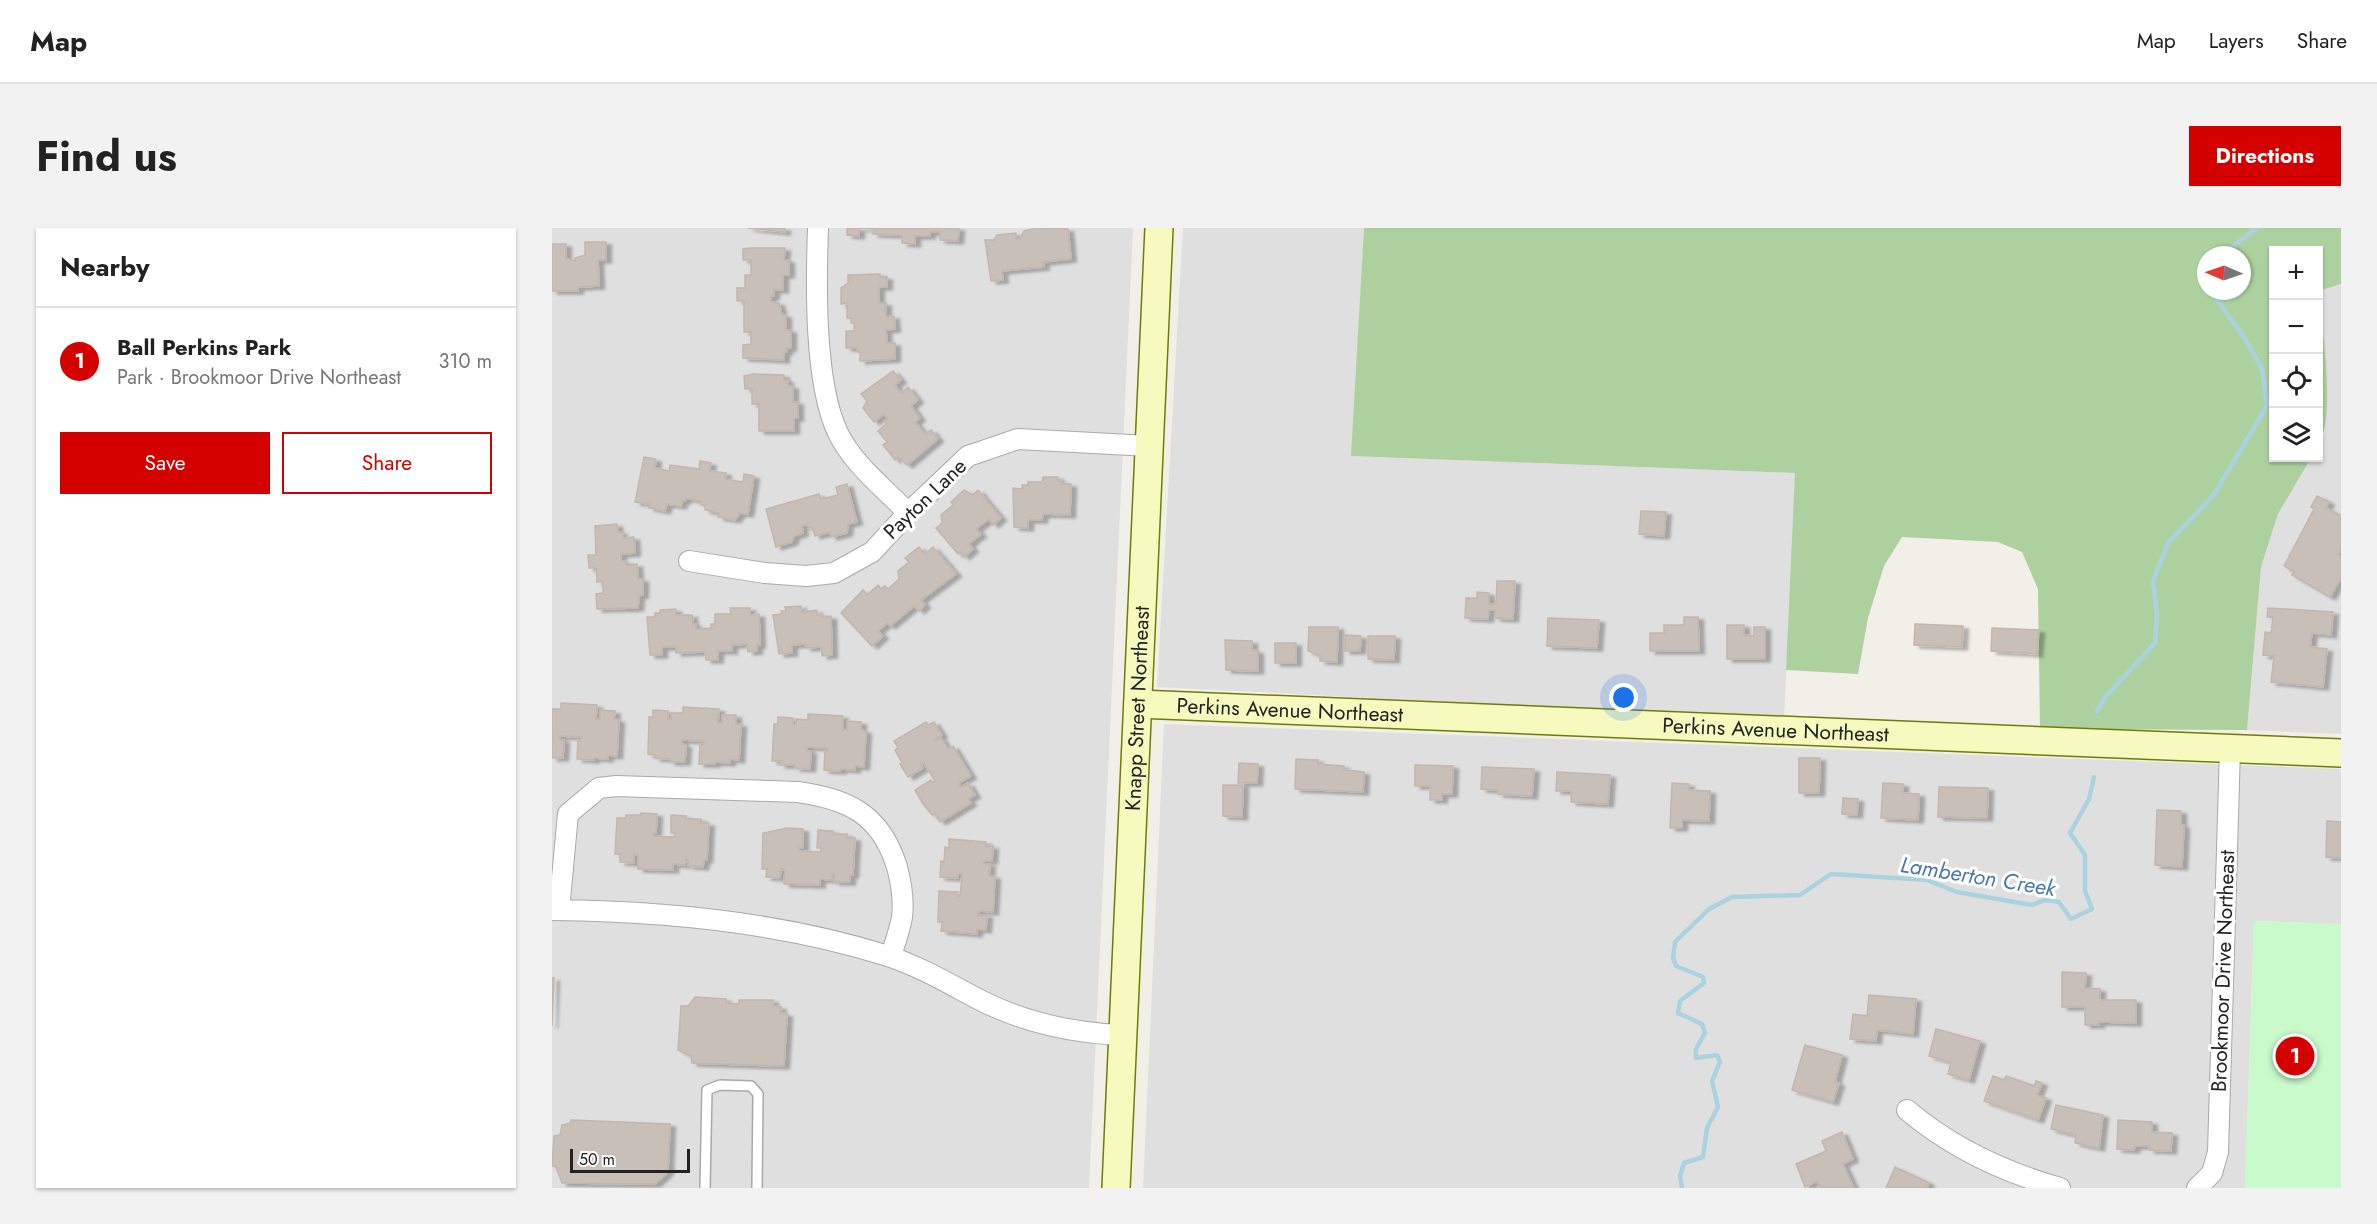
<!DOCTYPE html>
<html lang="en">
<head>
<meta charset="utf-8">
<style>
	body { margin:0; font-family:Jost,sans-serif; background:#f2f2f2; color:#222 }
	.controls { position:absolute; right:18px; top:18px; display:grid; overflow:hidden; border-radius:0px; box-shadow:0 2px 4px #0004 }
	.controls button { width:54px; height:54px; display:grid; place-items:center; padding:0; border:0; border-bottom:2px solid #e0e0e0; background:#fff; color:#222; font:30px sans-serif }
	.compass { position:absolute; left:1645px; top:18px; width:54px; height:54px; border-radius:50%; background:#fff; box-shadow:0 2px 4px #0004; rotate:272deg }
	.scale { position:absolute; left:18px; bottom:15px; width:120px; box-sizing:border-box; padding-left:6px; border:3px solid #222; border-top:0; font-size:16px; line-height:21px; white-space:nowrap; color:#222; -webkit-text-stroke:4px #fff; paint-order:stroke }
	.you { position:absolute; left:1072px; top:470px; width:21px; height:21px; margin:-15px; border:4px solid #fff; border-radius:50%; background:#1a73e8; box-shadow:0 0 0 9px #1a73e833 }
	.badge { display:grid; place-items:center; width:39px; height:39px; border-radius:50%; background:#d40000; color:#fff; font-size:20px; font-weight:700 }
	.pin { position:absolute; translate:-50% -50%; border:3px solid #fff; box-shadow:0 2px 6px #0006 }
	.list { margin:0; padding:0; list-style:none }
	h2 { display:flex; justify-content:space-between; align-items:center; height:78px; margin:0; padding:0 24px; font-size:26px }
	h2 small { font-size:20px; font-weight:400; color:#767676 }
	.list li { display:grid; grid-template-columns:39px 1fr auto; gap:18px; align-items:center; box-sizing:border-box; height:108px; padding:0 24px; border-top:2px solid #e0e0e0 }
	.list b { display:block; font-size:22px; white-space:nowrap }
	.list p { margin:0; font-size:20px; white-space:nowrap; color:#767676 }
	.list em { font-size:20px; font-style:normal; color:#767676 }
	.actions { display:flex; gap:12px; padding:18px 24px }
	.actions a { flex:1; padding:14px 0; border:2px solid #d40000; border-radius:0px; text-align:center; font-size:21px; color:#d40000 }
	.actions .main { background:#d40000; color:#fff }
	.icon { flex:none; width:33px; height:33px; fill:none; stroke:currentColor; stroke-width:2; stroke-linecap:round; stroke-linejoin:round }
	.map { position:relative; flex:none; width:1789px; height:960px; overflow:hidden; border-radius:0px }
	header { display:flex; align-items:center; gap:36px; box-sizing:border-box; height:84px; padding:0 30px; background:#fff; border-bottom:2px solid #e0e0e0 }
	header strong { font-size:28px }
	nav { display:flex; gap:33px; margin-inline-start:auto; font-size:21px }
	.intro { display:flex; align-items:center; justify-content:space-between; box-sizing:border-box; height:144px; padding:0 36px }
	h1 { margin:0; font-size:42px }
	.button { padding:15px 27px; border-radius:0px; background:#d40000; color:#fff; font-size:21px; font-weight:700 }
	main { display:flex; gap:36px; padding:0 36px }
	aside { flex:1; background:#fff; border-radius:0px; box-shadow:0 2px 4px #0004 }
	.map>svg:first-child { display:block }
	.residential { fill:#e0dfdf }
	.forest { fill:#add19e; fill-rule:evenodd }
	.park { fill:#c8facc }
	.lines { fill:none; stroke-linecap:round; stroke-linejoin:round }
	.stream { stroke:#aad3df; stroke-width:4.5 }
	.building { fill:#c7bfb8; stroke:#c4b6ab; stroke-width:1.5; filter:url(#shadow) }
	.lane-casing { stroke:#a9a9a9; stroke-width:12 }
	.street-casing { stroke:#a9a9a9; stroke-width:22 }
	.secondary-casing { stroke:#707d05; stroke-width:30 }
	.lane { stroke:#fff; stroke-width:9 }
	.street { stroke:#fff; stroke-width:20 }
	.secondary { stroke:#f7fabf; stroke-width:27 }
	.labels { text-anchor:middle; stroke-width:6; stroke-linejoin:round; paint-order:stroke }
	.street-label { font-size:21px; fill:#222; stroke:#fff }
	.water-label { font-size:22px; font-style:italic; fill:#4a7aab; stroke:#fff }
</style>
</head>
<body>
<header>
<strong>Map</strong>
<nav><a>Map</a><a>Layers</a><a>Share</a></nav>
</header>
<div class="intro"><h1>Find us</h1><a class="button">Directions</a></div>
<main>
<aside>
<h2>Nearby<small></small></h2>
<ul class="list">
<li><span class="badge">1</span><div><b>Ball Perkins Park</b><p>Park · Brookmoor Drive Northeast</p></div><em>310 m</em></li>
</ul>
<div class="actions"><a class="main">Save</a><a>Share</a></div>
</aside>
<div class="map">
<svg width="1789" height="960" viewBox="0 0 1789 960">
	<defs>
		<filter id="shadow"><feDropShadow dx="5.5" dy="3" stdDeviation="1.5" flood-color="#0004"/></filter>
	</defs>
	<rect width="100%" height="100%" fill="#f2efe9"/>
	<path class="residential" d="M 0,0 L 581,0 L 537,960 L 0,960 Z
		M 631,0 L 812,0 L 800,228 L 1244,245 L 1232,491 L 605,459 Z
		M 1789,56 L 1789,506 L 1695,502 L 1709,339 L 1726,286 L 1759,230 L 1766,230 L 1767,216 L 1773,205 L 1774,152 L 1767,63 Z
		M 612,496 L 1789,541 L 1789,696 L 1702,693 L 1693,960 L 591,960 Z"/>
	<path class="forest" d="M 812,0 L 1789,0 L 1789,56 L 1767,63 L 1766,22 L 1722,22 L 1722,230 L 1759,230 L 1726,286 L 1709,339 L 1695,502 L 1488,501 L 1486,361 L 1470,324 L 1446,314 L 1350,309 L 1332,338 L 1316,390 L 1306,446 L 1234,442 L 1243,245 L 799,228 ZM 1654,27 L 1690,27 L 1690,63 L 1654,63 Z
		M 1767,66 C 1770,103 1784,186 1767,216 Z"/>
	<path class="park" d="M 1702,693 L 1789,696 L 1789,960 L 1693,960 Z"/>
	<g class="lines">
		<path class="stream" d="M 1669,27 L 1705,0
			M 1545,483 L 1554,468 L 1603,415 L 1605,387 L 1601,353 L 1616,315 L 1661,268 L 1715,178 L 1710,141 L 1694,112 L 1659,63
			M 1130,960 L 1128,948 L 1132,935 L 1151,929 L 1155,900 L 1166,879 L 1160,853 L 1168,834 L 1165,827 L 1144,830 L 1144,821 L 1153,805 L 1150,796 L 1126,785 L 1128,773 L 1152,755 L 1151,749 L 1124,738 L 1121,730 L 1123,714 L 1157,681 L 1180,669 L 1248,667 L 1279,646 L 1375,652 L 1405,664 L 1480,677 L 1493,672 L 1507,674 L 1519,691 L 1540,681 L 1533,663 L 1533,627 L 1518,605 L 1537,571 L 1542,549"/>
	</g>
	<path class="building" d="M 196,0 L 233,0 L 233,4 Z
		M 295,0 L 407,0 L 406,13 L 388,12 L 388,4 L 378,4 L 378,8 L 363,8 L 363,16 L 350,15 L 350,7 L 321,6 L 322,1 L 307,0 L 307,8 L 295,7 Z
		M 486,0 L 516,1 L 519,31 L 491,34 L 492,39 L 450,43 L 451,52 L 439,53 L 433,12 L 442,12 L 445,7 L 464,5 L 464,11 L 468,11 L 472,3 Z
		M 33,14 L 54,14 L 54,32 L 46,32 L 47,58 L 26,59 L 26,63 L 0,63 L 0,16 L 14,16 L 14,31 L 23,33 L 23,30 L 33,27 Z
		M 199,20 L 233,20 L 232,32 L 237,32 L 237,47 L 231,47 L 231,62 L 222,62 L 222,68 L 219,68 L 219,74 L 227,75 L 230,87 L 234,87 L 234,102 L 239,102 L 239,120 L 235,120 L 235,124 L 232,124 L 232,132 L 191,130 L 191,117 L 199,116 L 199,104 L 192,104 L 192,73 L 185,73 L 185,60 L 193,60 L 193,47 L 199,47 L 199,32 L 191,32 L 191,21 Z
		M 328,46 L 328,49 L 335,49 L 335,59 L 327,59 L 327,75 L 334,75 L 334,89 L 342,88 L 343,101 L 334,102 L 335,115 L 343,115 L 343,131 L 308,133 L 308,124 L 305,124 L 305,120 L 294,120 L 294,103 L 302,103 L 302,95 L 299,95 L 299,90 L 295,90 L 295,75 L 289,76 L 289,60 L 296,55 L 296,47 Z
		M 341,143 L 349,152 L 343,157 L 349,165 L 356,159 L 366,172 L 359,178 L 368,190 L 363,194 L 373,206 L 379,202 L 386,211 L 355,237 L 346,229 L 343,232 L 331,217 L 335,214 L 326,203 L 334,196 L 332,193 L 336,191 L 332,186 L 322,194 L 311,180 L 315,173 L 309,166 Z
		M 201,146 L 232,147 L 232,152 L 236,152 L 236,158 L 241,158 L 241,174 L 246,174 L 246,190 L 242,190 L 242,203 L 207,203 L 207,176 L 200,176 L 200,161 L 193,161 L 192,148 Z
		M 92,229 L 104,231 L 103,240 L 117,243 L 118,237 L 147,241 L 148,233 L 159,235 L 157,243 L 174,245 L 173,251 L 191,254 L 192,246 L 202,248 L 196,286 L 188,285 L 183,292 L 166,289 L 167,285 L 153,282 L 153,278 L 149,277 L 149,273 L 134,270 L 133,273 L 130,273 L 129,278 L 115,276 L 113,283 L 97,280 L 97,276 L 83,274 Z
		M 491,249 L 506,249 L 506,253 L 510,253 L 510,256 L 519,256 L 518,287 L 491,286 L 490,292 L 476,292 L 476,300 L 462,299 L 461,260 L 470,261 L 470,257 L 476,257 L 476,254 L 490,254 Z
		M 295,256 L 305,294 L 296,296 L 295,305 L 279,309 L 278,304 L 263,308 L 260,299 L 256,300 L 255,296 L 250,298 L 251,305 L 242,308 L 240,314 L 224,319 L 214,281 L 267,266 L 269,271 L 286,267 L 284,259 Z
		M 412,262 L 420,267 L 426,262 L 449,290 L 441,297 L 437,291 L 424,301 L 429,306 L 417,316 L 421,321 L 412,329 L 409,324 L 406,326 L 384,300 L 390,295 L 389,287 L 401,277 L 399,274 Z
		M 1765,268 L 1777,274 L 1774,280 L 1789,288 L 1789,321 L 1786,327 L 1789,329 L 1789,350 L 1778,369 L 1740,347 L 1742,344 L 1732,338 L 1762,281 L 1759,279 Z
		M 1089,283 L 1114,284 L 1112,308 L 1087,306 Z
		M 65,296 L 66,304 L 70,304 L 71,310 L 82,309 L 83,325 L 69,326 L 69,333 L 74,333 L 75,337 L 85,336 L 86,351 L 91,351 L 91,367 L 87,368 L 86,380 L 45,381 L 44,366 L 51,365 L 51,353 L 45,354 L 44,340 L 37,340 L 36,327 L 44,327 L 43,298 Z
		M 367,319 L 373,326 L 381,319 L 404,346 L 369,372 L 373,377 L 367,383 L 362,378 L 338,398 L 335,395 L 326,403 L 331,408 L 320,418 L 289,385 L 311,362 L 315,367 L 326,357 L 329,361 L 333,358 L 336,361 L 347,351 L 346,343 L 357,334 L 353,330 Z
		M 945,353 L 963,353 L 961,391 L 943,390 L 943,382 L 937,382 L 936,391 L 913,390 L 914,370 L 925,370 L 925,364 L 937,365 L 937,376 L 944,376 Z
		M 249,378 L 250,384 L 265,382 L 265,387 L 270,386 L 270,389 L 279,388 L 280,427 L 270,428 L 269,419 L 254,420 L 253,416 L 240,417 L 240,425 L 227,426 L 221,387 L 230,386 L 229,383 L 234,383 L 233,379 Z
		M 178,380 L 198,380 L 198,387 L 207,386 L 208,417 L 205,417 L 205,423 L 196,424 L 195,416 L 180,417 L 180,423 L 166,423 L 166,432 L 154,432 L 153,424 L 124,425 L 124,419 L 110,419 L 110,427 L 98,427 L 95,389 L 103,389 L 103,385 L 108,385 L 108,382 L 124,381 L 124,387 L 140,387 L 141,396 L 144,396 L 144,401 L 159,400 L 159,396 L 163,396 L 163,386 L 179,386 Z
		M 1716,380 L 1781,384 L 1779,407 L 1760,405 L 1758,419 L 1775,421 L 1771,459 L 1719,454 L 1722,428 L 1711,427 L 1713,404 L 1719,405 L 1721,389 L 1715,389 Z
		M 1132,389 L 1146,389 L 1147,423 L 1098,423 L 1098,405 L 1112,405 L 1112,397 L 1132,397 Z
		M 996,390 L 1047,392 L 1045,420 L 995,418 Z
		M 1363,396 L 1411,398 L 1410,419 L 1362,417 Z
		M 1175,397 L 1192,397 L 1192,407 L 1202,408 L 1202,399 L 1213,399 L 1213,431 L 1175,431 Z
		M 757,399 L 786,399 L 785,434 L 768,433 L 768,427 L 756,423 Z
		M 1440,400 L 1487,402 L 1485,426 L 1439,423 Z
		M 793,407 L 809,408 L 808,423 L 793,423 Z
		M 816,408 L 843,408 L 842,432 L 816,431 Z
		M 673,412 L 700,413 L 700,422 L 706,423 L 706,443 L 674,442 Z
		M 723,415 L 744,415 L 744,435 L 723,435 Z
		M 9,475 L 45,477 L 44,491 L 48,491 L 48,482 L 63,483 L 62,491 L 67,492 L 65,528 L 56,527 L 56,531 L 42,530 L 42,532 L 25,531 L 26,512 L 29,512 L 30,509 L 8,508 L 8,512 L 12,512 L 11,530 L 0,530 L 0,481 L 9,481 Z
		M 131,479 L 167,481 L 166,495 L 170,495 L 170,487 L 184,487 L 184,496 L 189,496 L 187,532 L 178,531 L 178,535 L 163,534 L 163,536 L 147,536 L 148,516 L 151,517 L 152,513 L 130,512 L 130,516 L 134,517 L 133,534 L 118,534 L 118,531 L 103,530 L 104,527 L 96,526 L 97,489 L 101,489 L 101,482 L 116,483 L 116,491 L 119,491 L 119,485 L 131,485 Z
		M 256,486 L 291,488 L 291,502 L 295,502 L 295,493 L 309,494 L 309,502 L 314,503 L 312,539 L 303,538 L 303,542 L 289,541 L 288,543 L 272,542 L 273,523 L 276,523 L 276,520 L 255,519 L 255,523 L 259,523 L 258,541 L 243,540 L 243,537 L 228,537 L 229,533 L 220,533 L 222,496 L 226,496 L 226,489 L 241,490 L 241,497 L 244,497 L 244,491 L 256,492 Z
		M 374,494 L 376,497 L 382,494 L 390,507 L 383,511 L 384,513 L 389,510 L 396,521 L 401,518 L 419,548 L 407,555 L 409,559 L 416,555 L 423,567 L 416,571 L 419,575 L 388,594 L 383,586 L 380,587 L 371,576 L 363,562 L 379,552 L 381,555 L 383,553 L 372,535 L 369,537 L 371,540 L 356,549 L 348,536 L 350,535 L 343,522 L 346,520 L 342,513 Z
		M 1247,530 L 1268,530 L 1267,565 L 1247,565 Z
		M 744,531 L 766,532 L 766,536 L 792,538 L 792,542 L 812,544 L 811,564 L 743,561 Z
		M 687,535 L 706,536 L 705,555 L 686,555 Z
		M 863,537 L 901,538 L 900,566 L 890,566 L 890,572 L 878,572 L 878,558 L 863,558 Z
		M 930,539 L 982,541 L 980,568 L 946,566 L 946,562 L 929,561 Z
		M 1005,544 L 1058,547 L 1056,576 L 1019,574 L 1019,563 L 1004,563 Z
		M 1120,555 L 1137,556 L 1137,562 L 1158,563 L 1157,593 L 1130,592 L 1130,600 L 1118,600 Z
		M 1331,555 L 1351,556 L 1351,565 L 1367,566 L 1366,592 L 1329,590 Z
		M 671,557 L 691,557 L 690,589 L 671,588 Z
		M 1387,559 L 1436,560 L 1435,590 L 1386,589 Z
		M 1291,570 L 1306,571 L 1305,587 L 1290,586 Z
		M 1605,582 L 1629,583 L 1629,597 L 1632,597 L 1630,639 L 1603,637 Z
		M 89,585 L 105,586 L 104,605 L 101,605 L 101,608 L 122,609 L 123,605 L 119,605 L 119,587 L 134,588 L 134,591 L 149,591 L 149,595 L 157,595 L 155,632 L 152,632 L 151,639 L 136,638 L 136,631 L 134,631 L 133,637 L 121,636 L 121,642 L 86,641 L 86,627 L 82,626 L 82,635 L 68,634 L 68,626 L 63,626 L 65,590 L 74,590 L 74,587 L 89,587 Z
		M 1775,593 L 1789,594 L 1789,630 L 1774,629 Z
		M 235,600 L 251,601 L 251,620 L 247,620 L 247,623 L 269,624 L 269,620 L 265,620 L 266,602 L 281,603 L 281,606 L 295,606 L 295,610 L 303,610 L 301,647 L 298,647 L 298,654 L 282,654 L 283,646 L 280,646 L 280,652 L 268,651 L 268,657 L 232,656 L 233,642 L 229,641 L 228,650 L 214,649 L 215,641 L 210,641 L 211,605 Z
		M 397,611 L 434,614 L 434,618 L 441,618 L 440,633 L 432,633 L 432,636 L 438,636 L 437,648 L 443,648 L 441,684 L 427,683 L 426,687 L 435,687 L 434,702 L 425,701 L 425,706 L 389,703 L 390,694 L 386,694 L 387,663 L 406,664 L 405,668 L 408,668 L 410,646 L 406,646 L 406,650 L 388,649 L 389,633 L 392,634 L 393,619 L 397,620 Z
		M 1510,744 L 1534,745 L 1533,760 L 1548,761 L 1548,772 L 1584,772 L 1584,795 L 1547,794 L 1547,797 L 1533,797 L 1533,779 L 1510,779 Z
		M 0,750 L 2,750 L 0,798 Z
		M 1317,767 L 1364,771 L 1361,806 L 1325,802 L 1324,813 L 1298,811 L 1301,786 L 1315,788 Z
		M 143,769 L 174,771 L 174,775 L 187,776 L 187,772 L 221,772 L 221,778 L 229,779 L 228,785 L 235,786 L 232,838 L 140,835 L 139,828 L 126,822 L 129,778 L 136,778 Z
		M 1384,801 L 1428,813 L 1417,852 L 1396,846 L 1399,834 L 1377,828 Z
		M 1253,817 L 1290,827 L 1283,854 L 1287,855 L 1281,874 L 1240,862 Z
		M 1441,848 L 1452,852 L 1454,848 L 1482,858 L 1484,853 L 1490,855 L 1485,867 L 1494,870 L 1486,892 L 1432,873 Z
		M 1504,877 L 1551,887 L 1547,920 L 1523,915 L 1524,907 L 1499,901 Z
		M 19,892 L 118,896 L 116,944 L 103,956 L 10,955 L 4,939 L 0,938 L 2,908 L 8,907 L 10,897 L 18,895 Z
		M 1566,892 L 1600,894 L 1600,904 L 1620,905 L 1619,923 L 1597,922 L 1598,918 L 1583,918 L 1582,922 L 1565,921 Z
		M 1290,904 L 1301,931 L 1291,936 L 1302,960 L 1268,960 L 1265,953 L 1253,959 L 1244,936 L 1274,923 L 1270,913 Z
		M 1343,939 L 1377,955 L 1375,960 L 1334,960 Z"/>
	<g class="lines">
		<defs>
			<path id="lane" d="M 153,960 L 155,862 L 168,857 L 199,858 L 206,866 L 205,960"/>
			<path id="street" d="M 266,0 C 264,56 262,155 286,205 C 301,236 332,260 356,285
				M 137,333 L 213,345 L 254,348 L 282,345 L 320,324 L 356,285 L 416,228 L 466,211 L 597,218
				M 0,682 C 112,683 229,694 336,728 C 369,739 399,757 430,773 C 474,795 521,805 570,807
				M 7,682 L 16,586 L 47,560 L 64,558 L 246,564 C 297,571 329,587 345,639 C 349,654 352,673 350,689 C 348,702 342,716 339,729
				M 1355,882 C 1400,920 1451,944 1508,960
				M 1645,960 L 1660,945 L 1666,924 L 1678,521"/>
			<g id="secondary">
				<path id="s1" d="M 586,476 L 1789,525"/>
				<path id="s2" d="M 564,960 L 607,0"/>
			</g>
		</defs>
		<use href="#lane" class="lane-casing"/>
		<use href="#street" class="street-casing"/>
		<use href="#secondary" class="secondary-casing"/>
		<use href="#lane" class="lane"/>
		<use href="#street" class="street"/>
		<use href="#secondary" class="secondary"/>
	</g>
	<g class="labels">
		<g class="street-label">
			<text transform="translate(373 271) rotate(-44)" y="7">Payton Lane</text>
			<text dy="7" stroke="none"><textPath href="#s2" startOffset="480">Knapp Street Northeast</textPath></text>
			<text dy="7" stroke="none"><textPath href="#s1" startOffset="152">Perkins Avenue Northeast</textPath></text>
			<text dy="7" stroke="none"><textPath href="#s1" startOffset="638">Perkins Avenue Northeast</textPath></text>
			<text transform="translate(1671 743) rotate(-88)" y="7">Brookmoor Drive Northeast</text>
		</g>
		<g class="water-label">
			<text transform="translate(1426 648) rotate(9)" y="8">Lamberton Creek</text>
		</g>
	</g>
</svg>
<div class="controls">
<button>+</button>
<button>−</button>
<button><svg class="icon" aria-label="locate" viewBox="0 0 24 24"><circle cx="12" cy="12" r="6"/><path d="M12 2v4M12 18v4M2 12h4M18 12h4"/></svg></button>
<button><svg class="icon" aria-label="layers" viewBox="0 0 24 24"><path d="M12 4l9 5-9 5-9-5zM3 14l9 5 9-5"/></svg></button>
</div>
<svg class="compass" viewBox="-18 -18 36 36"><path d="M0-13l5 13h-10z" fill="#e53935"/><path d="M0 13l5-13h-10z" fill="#767676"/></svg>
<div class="scale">50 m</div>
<div class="you"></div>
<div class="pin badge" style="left:1743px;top:828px">1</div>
</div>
</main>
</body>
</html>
